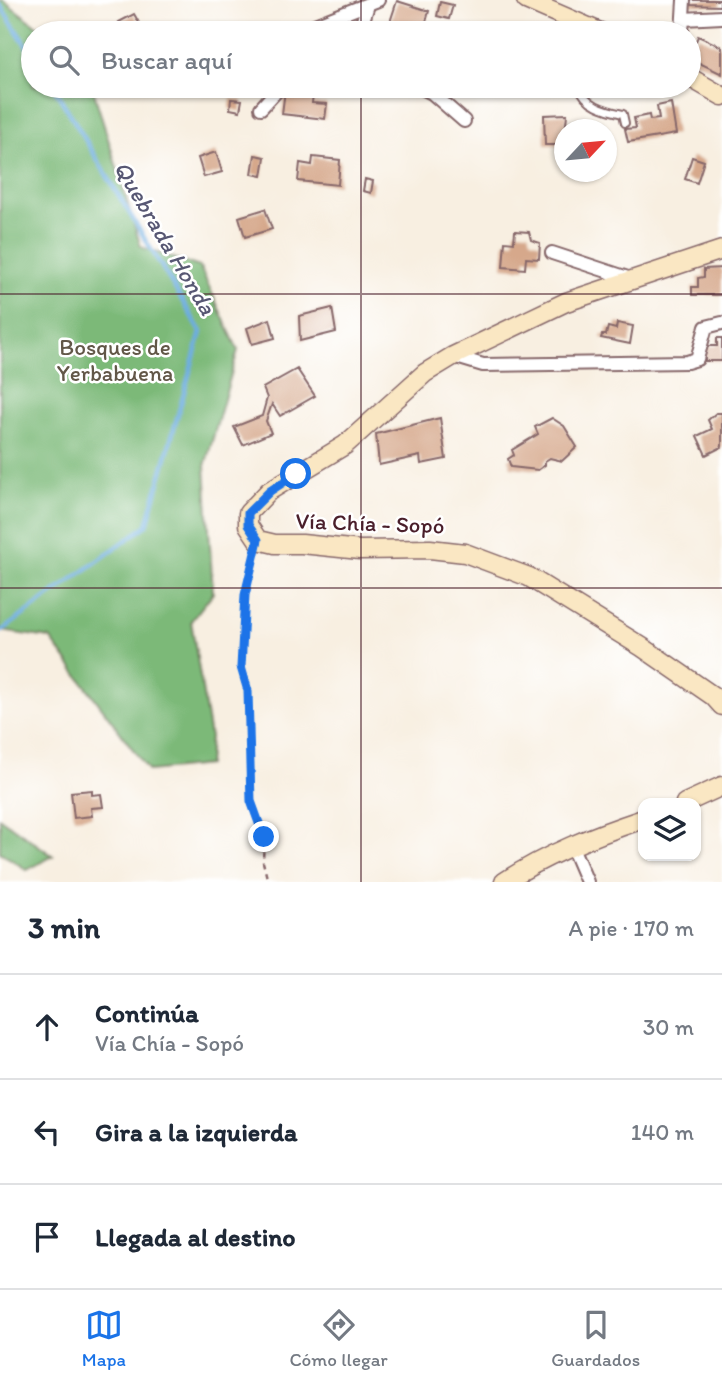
<!DOCTYPE html>
<html lang="es">
<head>
<meta charset="utf-8">
<style>
	body { margin:0; font-family:Itim,sans-serif; background:#f2f2f3; color:#1f2937 }
	.controls { position:absolute; right:21px; bottom:21px; display:grid; overflow:hidden; border-radius:14px; box-shadow:0 2px 5px #0004 }
	.controls button { width:63px; height:63px; display:grid; place-items:center; padding:0; border:0; border-bottom:2px solid #e0e1e3; background:#fff; color:#1f2937; font:35px sans-serif }
	.compass { position:absolute; left:554px; top:119px; width:63px; height:63px; border-radius:50%; background:#fff; box-shadow:0 2px 5px #0004; rotate:64deg }
	.stop { position:absolute; width:21px; height:21px; margin:-16px; border:5px solid #1a73e8; border-radius:50%; background:#fff }
	.stop.end { background:#1a73e8; border-color:#fff; box-shadow:0 2px 7px #0008 }
	.list { margin:0; padding:0; list-style:none }
	h2 { display:flex; justify-content:space-between; align-items:center; height:91px; margin:0; padding:0 28px; font-size:30px }
	h2 small { font-size:23px; font-weight:400; color:#747a83 }
	.list li { display:grid; grid-template-columns:46px 1fr auto; gap:21px; align-items:center; box-sizing:border-box; height:105px; padding:0 28px; border-top:2px solid #e0e1e3 }
	.list b { display:block; font-size:26px; white-space:nowrap }
	.list p { margin:0; font-size:23px; white-space:nowrap; color:#747a83 }
	.list em { font-size:23px; font-style:normal; color:#747a83 }
	.icon { flex:none; width:38px; height:38px; fill:none; stroke:currentColor; stroke-width:2; stroke-linecap:round; stroke-linejoin:round }
	.map { position:relative; flex:none; width:722px; height:882px; overflow:hidden }
	.search { position:absolute; background:#fff; box-shadow:0 2px 5px #0004; left:21px; right:21px; top:21px; height:77px; display:flex; align-items:center; gap:18px; box-sizing:border-box; padding:0 24px; border-radius:38px; color:#747a83; font-size:26px }
	.sheet { height:406px; background:#fff }
	nav { display:flex; justify-content:space-around; align-items:center; box-sizing:border-box; height:98px; border-top:2px solid #e0e1e3; background:#fff; font-size:19px; color:#747a83 }
	nav a { display:grid; justify-items:center; gap:4px }
	nav .on { color:#1a73e8 }
	.map>svg:first-child { display:block }
	.forest { fill:#7cb978; stroke:#636c52; stroke-width:2 }
	.lines { fill:none; stroke-linecap:round; stroke-linejoin:round }
	.stream { stroke:#6bacdf; stroke-width:4.5 }
	.building { fill:#d6a88b }
	.lane-casing { stroke:#87686b; stroke-width:10 }
	.street-casing { stroke:#87686b; stroke-width:16 }
	.secondary-casing { stroke:#87686b; stroke-width:21 }
	.path { stroke:#87686b; stroke-width:2.5; stroke-dasharray:5 5; stroke-linecap:butt }
	.lane { stroke:#fff; stroke-width:6 }
	.street { stroke:#fff; stroke-width:12 }
	.secondary { stroke:#fae7c3; stroke-width:18 }
	.route { stroke:#1a73e8; stroke-width:9 }
	.grid { fill:none; stroke:#4a1f2b; stroke-width:2; stroke-opacity:0.55 }
	.labels { text-anchor:middle; stroke-width:5; stroke-linejoin:round; paint-order:stroke }
	.park-label { font-size:23px; fill:#625748; stroke:#fff }
	.street-label { font-size:23px; fill:#4a1f2b; stroke:#fff }
	.water-label { font-size:24px; font-style:italic; fill:#575773; stroke:#fff }
</style>
</head>
<body>
<div class="map">
<svg width="722" height="882" viewBox="0 0 722 882">
	<rect width="100%" height="100%" fill="#fff"/>
	<filter id="ink" filterUnits="userSpaceOnUse"><feTurbulence type="fractalNoise" baseFrequency=".0143" numOctaves="2"/><feDisplacementMap in="SourceGraphic" scale="14" xChannelSelector="R" yChannelSelector="G"/><feConvolveMatrix kernelMatrix="1 2 1 2 8 2 1 2 1" color-interpolation-filters="sRGB"/></filter>
	<filter id="wash" filterUnits="userSpaceOnUse"><feTurbulence type="fractalNoise" baseFrequency=".00686" numOctaves="4" result="noise"/><feDisplacementMap in="SourceGraphic" scale="28" xChannelSelector="R" yChannelSelector="G"/><feGaussianBlur stdDeviation="1.57" result="paint"/><feColorMatrix in="noise" values="0 0 0 0 0 0 0 0 0 0 0 0 0 0 0 0 0 1.4 0 .05"/><feComposite in="paint" operator="in"/></filter>
	<g filter="url(#wash)">
		<rect width="100%" height="100%" fill="#f8efe1"/>
		<path class="forest" d="M 0,0 L 3,0 L 46,33 L 33,33 L 33,86 L 92,86 L 141,247 L 200,267 L 238,350 L 205,466 L 213,593 L 191,621 L 210,737 L 208,765 L 149,771 L 50,638 L 0,631 Z
			M 0,818 L 53,856 L 27,870 L 0,852 Z"/>
		<g class="lines">
			<path class="stream" d="M 0,5 L 33,56
				M 0,632 L 147,525 L 201,332 L 53,86"/>
		</g>
		<g id="blocks">
			<path class="building" d="M 690,0 L 720,0 L 720,6 L 689,5 Z
				M 397,1 L 429,11 L 423,33 L 415,33 L 389,25 Z
				M 440,2 L 453,5 L 449,19 L 437,16 Z
				M 134,14 L 145,33 L 125,33 L 119,22 Z
				M 254,24 L 255,33 L 223,33 L 223,28 Z
				M 433,25 L 444,29 L 443,33 L 430,33 Z
				M 698,36 L 722,47 L 722,74 L 689,58 Z
				M 285,90 L 313,94 L 312,103 L 327,104 L 325,119 L 282,114 Z
				M 231,99 L 242,100 L 240,111 L 230,109 Z
				M 671,103 L 676,134 L 628,142 L 625,129 L 636,128 L 634,118 L 649,115 L 650,120 L 659,119 L 657,106 Z
				M 567,114 L 564,145 L 545,145 L 544,115 Z
				M 216,152 L 222,172 L 204,177 L 198,158 Z
				M 255,155 L 265,157 L 262,176 L 252,174 Z
				M 313,157 L 340,160 L 338,185 L 298,181 L 300,163 L 312,165 Z
				M 692,157 L 704,161 L 697,183 L 685,179 Z
				M 365,179 L 373,181 L 371,193 L 363,191 Z
				M 265,209 L 272,229 L 245,237 L 239,217 Z
				M 515,231 L 529,232 L 531,240 L 540,243 L 539,259 L 526,258 L 525,269 L 503,267 L 505,241 L 514,242 Z
				M 722,268 L 722,295 L 692,295 L 692,287 L 698,287 L 698,278 L 704,277 L 704,269 Z
				M 332,308 L 336,332 L 300,341 L 299,316 Z
				M 270,319 L 275,338 L 252,344 L 247,328 Z
				M 617,323 L 633,326 L 630,344 L 601,338 L 602,335 L 606,335 L 608,327 L 616,329 Z
				M 717,338 L 722,338 L 722,361 L 705,361 L 705,346 L 717,346 Z
				M 297,369 L 315,396 L 280,416 L 272,404 L 266,421 L 271,433 L 243,445 L 234,427 L 262,416 L 267,398 L 263,388 Z
				M 716,413 L 722,413 L 722,447 L 706,455 L 697,436 L 712,429 L 708,420 Z
				M 440,418 L 446,459 L 421,464 L 420,456 L 379,465 L 376,434 Z
				M 552,418 L 564,426 L 577,447 L 562,461 L 550,458 L 545,461 L 545,465 L 538,470 L 511,467 L 508,459 L 514,455 L 512,450 L 538,434 L 535,427 Z
				M 92,790 L 92,795 L 101,794 L 103,807 L 91,808 L 92,816 L 74,818 L 71,792 Z"/>
		</g>
	</g>
	<g filter="url(#ink)">
		<use href="#blocks" fill-opacity="0" stroke="#87686b" stroke-width="2"/>
		<g class="lines">
			<defs>
				<path id="lane" d="M 579,86 C 585,105 605,110 623,114 L 625,123"/>
				<path id="street" d="M 683,19 L 722,17
					M 301,33 L 302,30 L 378,0
					M 359,33 L 368,5
					M 682,33 L 684,0
					M 418,86 L 432,93 L 464,121
					M 261,108 L 281,86
					M 552,253 L 631,279
					M 453,356 L 483,365 L 687,362 L 697,359 L 706,327 L 722,323
					M 572,847 L 587,882"/>
				<path id="secondary" d="M 526,0 L 602,33
					M 689,77 L 722,96
					M 722,250 L 566,302 L 453,356 L 425,373 L 345,445 L 269,491 L 248,513 L 248,525 L 258,540 L 275,544 L 302,544 L 360,550 L 430,549 L 465,553 L 529,577 L 642,647 L 713,696 L 722,706
					M 685,803 L 722,786
					M 504,882 C 546,854 595,835 643,819"/>
			</defs>
			<use href="#lane" class="lane-casing"/>
			<use href="#street" class="street-casing"/>
			<use href="#secondary" class="secondary-casing"/>
			<path class="path" d="M 254,556 L 245,595 L 241,667 L 248,691 L 251,801 L 264,837 L 263,862 L 268,882"/>
			<use href="#lane" class="lane"/>
			<use href="#street" class="street"/>
			<use href="#secondary" class="secondary"/>
		</g>
	</g>
	<g class="lines" filter="url(#ink)">
		<path class="route" d="M 264,837 L 251,801 L 248,691 L 241,667 L 245,595 L 258,540 L 248,525 L 248,513 L 270,491 L 296,474"/>
	</g>
	<path class="grid" d="M 361,0 L 361,33M 361,86 L 361,882M 0,294 L 722,294M 0,588 L 722,588"/>
	<g class="labels">
		<g class="park-label">
			<text x="115" y="355">Bosques de<tspan x="115" dy="26">Yerbabuena</tspan></text>
		</g>
		<g class="street-label">
			<text transform="translate(370 523) rotate(2)" y="8">Vía Chía - Sopó</text>
		</g>
		<g class="water-label">
			<text transform="translate(165 238) rotate(59)" y="8">Quebrada Honda</text>
		</g>
	</g>
</svg>
<div class="controls">
<button><svg class="icon" aria-label="layers" viewBox="0 0 24 24"><path d="M12 4l9 5-9 5-9-5zM3 14l9 5 9-5"/></svg></button>
</div>
<svg class="compass" viewBox="-18 -18 36 36"><path d="M0-13l5 13h-10z" fill="#e53935"/><path d="M0 13l5-13h-10z" fill="#747a83"/></svg>
<div class="stop" style="left:296px;top:474px"></div>
<div class="stop end" style="left:264px;top:837px"></div>
<div class="search"><svg class="icon" aria-label="search" viewBox="0 0 24 24"><circle cx="10" cy="10" r="6"/><path d="M15 15l6 6"/></svg>Buscar aquí</div>
</div>
<section class="sheet">
<h2>3 min<small>A pie · 170 m</small></h2>
<ul class="list">
<li><svg class="icon" aria-label="ahead" viewBox="0 0 24 24"><path d="M12 20V5M6 11l6-6 6 6"/></svg><div><b>Continúa</b><p>Vía Chía - Sopó</p></div><em>30 m</em></li>
<li><svg class="icon" aria-label="left" viewBox="0 0 24 24"><path d="M17 20v-9H6M10 6l-5 5 5 5"/></svg><div><b>Gira a la izquierda</b></div><em>140 m</em></li>
<li><svg class="icon" aria-label="arrive" viewBox="0 0 24 24"><path d="M6 21V4h12l-3 4 3 4H6"/></svg><div><b>Llegada al destino</b></div></li>
</ul>
</section>
<nav>
<a class="on"><svg class="icon" aria-label="map" viewBox="0 0 24 24"><path d="M3 6l6-2 6 2 6-2v14l-6 2-6-2-6 2zM9 4v14M15 6v14"/></svg>Mapa</a>
<a><svg class="icon" aria-label="directions" viewBox="0 0 24 24"><path d="M12 3l9 9-9 9-9-9zM9 14v-3h6M13 9l2 2-2 2"/></svg>Cómo llegar</a>
<a><svg class="icon" aria-label="saved" viewBox="0 0 24 24"><path d="M7 4h10v16l-5-4-5 4z"/></svg>Guardados</a>
</nav>
</body>
</html>
